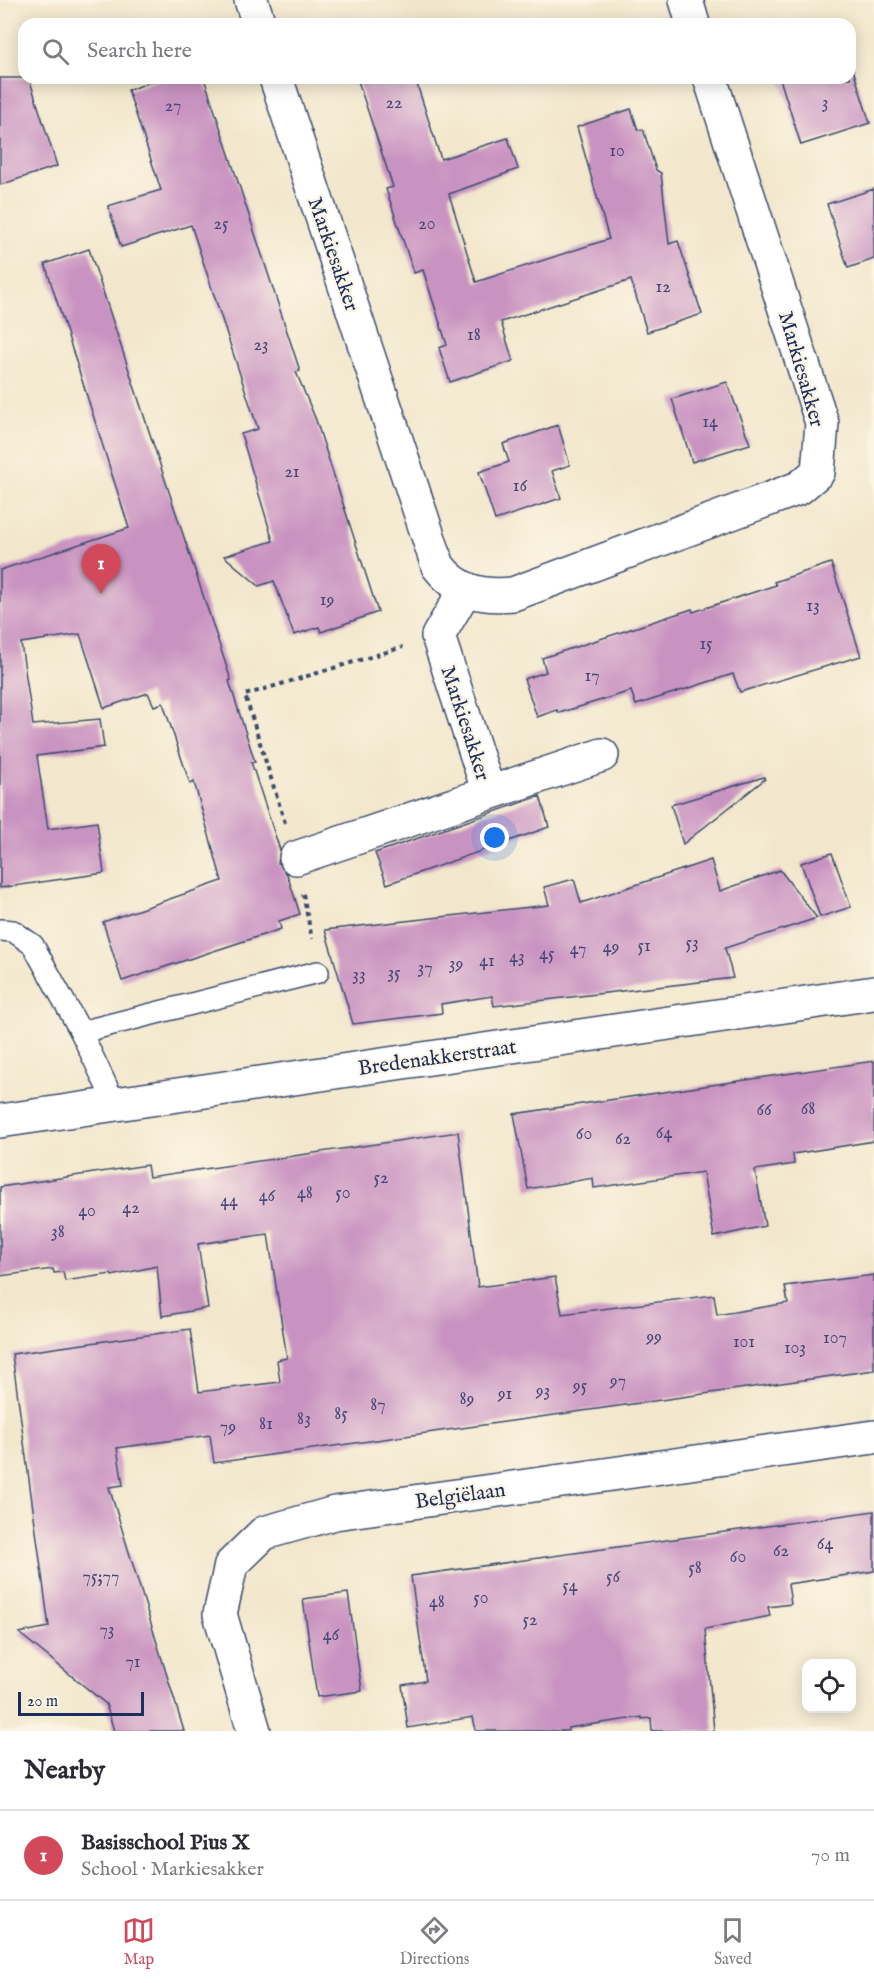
<!DOCTYPE html>
<html lang="en">
<head>
<meta charset="utf-8">
<style>
	body { margin:0; font-family:"IM FELL English",serif; background:#f2f2f3; color:#2b2b33 }
	.controls { position:absolute; right:18px; bottom:18px; display:grid; overflow:hidden; border-radius:12px; box-shadow:0 3px 15px #0003 }
	.controls button { width:54px; height:54px; display:grid; place-items:center; padding:0; border:0; border-bottom:2px solid #e1e1e2; background:#fff; color:#2b2b33; font:30px sans-serif }
	.scale { position:absolute; left:18px; bottom:15px; width:126px; box-sizing:border-box; padding-left:6px; border:3px solid #1b2f5e; border-top:0; font-size:16px; line-height:21px; white-space:nowrap; color:#1b2f5e; -webkit-text-stroke:4px #fcf5e5; paint-order:stroke }
	.you { position:absolute; left:495px; top:838px; width:21px; height:21px; margin:-15px; border:4px solid #fff; border-radius:50%; background:#1a73e8; box-shadow:0 0 0 9px #1a73e833 }
	.badge { display:grid; place-items:center; width:39px; height:39px; border-radius:50%; background:#d1495b; color:#fff; font-size:20px; font-weight:700 }
	.pin { position:absolute; translate:-50% -50px; filter:drop-shadow(0 2px 3px #0008) }
	.pin::after { content:''; position:absolute; top:32px; width:21px; height:18px; background:inherit; clip-path:polygon(0 0,100% 0,50% 100%) }
	.list { margin:0; padding:0; list-style:none }
	h2 { display:flex; justify-content:space-between; align-items:center; height:78px; margin:0; padding:0 24px; font-size:26px }
	h2 small { font-size:20px; font-weight:400; color:#7c7c81 }
	.list li { display:grid; grid-template-columns:39px 1fr auto; gap:18px; align-items:center; box-sizing:border-box; height:90px; padding:0 24px; border-top:2px solid #e1e1e2 }
	.list b { display:block; font-size:22px; white-space:nowrap }
	.list p { margin:0; font-size:20px; white-space:nowrap; color:#7c7c81 }
	.list em { font-size:20px; font-style:normal; color:#7c7c81 }
	.icon { flex:none; width:33px; height:33px; fill:none; stroke:currentColor; stroke-width:2; stroke-linecap:round; stroke-linejoin:round }
	.map { position:relative; flex:none; width:874px; height:1731px; overflow:hidden }
	.search { position:absolute; background:#fff; box-shadow:0 3px 15px #0003; left:18px; right:18px; top:18px; height:66px; display:flex; align-items:center; gap:15px; box-sizing:border-box; padding:0 21px; border-radius:18px; color:#7c7c81; font-size:22px }
	.sheet { height:168px; background:#fff }
	nav { display:flex; justify-content:space-around; align-items:center; box-sizing:border-box; height:84px; border-top:2px solid #e1e1e2; background:#fff; font-size:16px; color:#7c7c81 }
	nav a { display:grid; justify-items:center; gap:3px }
	nav .on { color:#d1495b }
	.map>svg:first-child { display:block }
	.building { fill:#c993c1 }
	.lines { fill:none; stroke-linecap:round; stroke-linejoin:round }
	.lane-casing { stroke:#3b4b6e; stroke-width:24 }
	.street-casing { stroke:#3b4b6e; stroke-width:36 }
	.path { stroke:#3b4b6e; stroke-width:4; stroke-dasharray:4.5 4.5; stroke-linecap:butt }
	.lane { stroke:#fff; stroke-width:21 }
	.street { stroke:#fff; stroke-width:33 }
	.labels { text-anchor:middle; stroke-width:4.5; stroke-linejoin:round; paint-order:stroke }
	.number-label { font-size:18px; fill:#464877 }
	.street-label { font-size:21px; fill:#1b2f5e; stroke:#fcf5e5 }
</style>
</head>
<body>
<div class="map">
<svg width="874" height="1731" viewBox="0 0 874 1731">
	<rect width="100%" height="100%" fill="#fcf5e5"/>
	<filter id="ink" filterUnits="userSpaceOnUse"><feTurbulence type="fractalNoise" baseFrequency=".0167" numOctaves="2"/><feDisplacementMap in="SourceGraphic" scale="12" xChannelSelector="R" yChannelSelector="G"/><feConvolveMatrix kernelMatrix="1 2 1 2 8 2 1 2 1" color-interpolation-filters="sRGB"/></filter>
	<filter id="wash" filterUnits="userSpaceOnUse"><feTurbulence type="fractalNoise" baseFrequency=".008" numOctaves="4" result="noise"/><feDisplacementMap in="SourceGraphic" scale="24" xChannelSelector="R" yChannelSelector="G"/><feGaussianBlur stdDeviation="1.35" result="paint"/><feColorMatrix in="noise" values="0 0 0 0 0 0 0 0 0 0 0 0 0 0 0 0 0 1.4 0 .05"/><feComposite in="paint" operator="in"/></filter>
	<g filter="url(#wash)">
		<rect width="100%" height="100%" fill="#f2e7cc"/>
		<g id="blocks">
			<path class="building" d="M 850,60 L 870,123 L 801,145 L 780,79 L 850,78 Z
				M 0,78 L 29,78 L 57,166 L 0,185 Z
				M 163,78 L 204,78 L 300,371 L 296,372 L 316,420 L 378,612 L 321,632 L 319,627 L 294,635 L 274,581 L 259,586 L 224,556 L 273,541 L 241,434 L 258,429 L 191,225 L 121,247 L 108,206 L 161,190 L 128,90 Z
				M 357,78 L 415,78 L 441,159 L 508,138 L 518,169 L 449,194 L 476,282 L 609,239 L 577,127 L 631,109 L 638,130 L 643,129 L 656,170 L 661,173 L 669,244 L 678,241 L 702,314 L 647,332 L 631,280 L 501,322 L 513,361 L 450,382 L 439,348 L 447,345 L 423,270 L 414,273 L 386,189 L 393,187 Z
				M 874,189 L 874,259 L 848,268 L 827,204 Z
				M 89,249 L 231,680 L 229,681 L 255,762 L 251,762 L 280,850 L 278,863 L 287,874 L 300,914 L 279,921 L 281,929 L 122,981 L 103,922 L 222,881 L 194,782 L 190,784 L 163,703 L 154,706 L 148,693 L 104,708 L 80,634 L 21,643 L 33,725 L 100,719 L 104,747 L 37,756 L 48,829 L 97,822 L 104,873 L 0,888 L 0,570 L 129,528 L 45,264 Z
				M 727,382 L 750,444 L 692,462 L 672,399 Z
				M 558,425 L 570,465 L 552,471 L 561,498 L 495,520 L 479,472 L 509,462 L 503,444 Z
				M 831,563 L 861,656 L 740,692 L 733,674 L 636,705 L 631,691 L 559,713 L 557,710 L 537,717 L 524,679 L 546,672 L 542,658 L 692,609 L 693,612 L 776,585 L 774,582 Z
				M 764,777 L 765,779 L 683,844 L 671,805 Z
				M 540,796 L 549,827 L 387,884 L 375,853 Z
				M 832,853 L 851,907 L 820,917 L 801,863 Z
				M 711,860 L 720,891 L 780,870 L 817,918 L 725,948 L 733,978 L 494,1006 L 492,996 L 441,1004 L 442,1013 L 353,1024 L 325,930 L 549,905 L 544,887 L 574,879 L 581,903 Z
				M 874,1061 L 874,1141 L 793,1154 L 794,1164 L 755,1170 L 765,1226 L 714,1237 L 703,1172 L 594,1188 L 593,1178 L 528,1189 L 514,1114 Z
				M 458,1132 L 478,1287 L 555,1277 L 562,1314 L 714,1295 L 717,1315 L 788,1303 L 785,1286 L 874,1275 L 874,1370 L 214,1463 L 210,1435 L 117,1448 L 123,1485 L 109,1487 L 184,1731 L 114,1731 L 106,1704 L 19,1633 L 49,1627 L 12,1354 L 190,1329 L 199,1392 L 280,1382 L 277,1360 L 287,1358 L 268,1234 L 198,1244 L 208,1308 L 162,1316 L 157,1266 L 112,1276 L 111,1274 L 65,1281 L 63,1272 L 54,1273 L 53,1269 L 0,1276 L 0,1187 L 147,1165 L 149,1177 Z
				M 874,1511 L 874,1571 L 788,1584 L 791,1604 L 768,1607 L 770,1616 L 705,1629 L 714,1731 L 652,1731 L 651,1718 L 642,1719 L 642,1717 L 568,1728 L 568,1731 L 476,1731 L 473,1717 L 408,1728 L 402,1685 L 426,1681 L 411,1576 Z
				M 348,1593 L 362,1691 L 317,1697 L 303,1599 Z"/>
		</g>
	</g>
	<g filter="url(#ink)">
		<use href="#blocks" fill-opacity="0" stroke="#3b4b6e" stroke-width="1.5"/>
		<g class="lines">
			<defs>
				<path id="lane" d="M 0,930 L 13,931 L 33,945 L 81,1032 L 115,1104
					M 81,1032 L 318,972"/>
				<path id="street" d="M 251,0 L 259,24
					M 686,0 L 693,24
					M 276,78 L 438,566 C 458,592 481,597 513,594 L 799,488 L 818,472 L 822,423 L 710,78
					M 465,590 L 438,636 L 489,793
					M 296,858 L 602,755
					M 0,1121 L 874,993
					M 254,1731 L 220,1614 L 231,1565 L 264,1533 L 335,1513 L 874,1437"/>
			</defs>
			<use href="#lane" class="lane-casing"/>
			<use href="#street" class="street-casing"/>
			<path class="path" d="M 285,823 L 245,695 L 403,647
				M 303,894 L 312,939"/>
			<use href="#lane" class="lane"/>
			<use href="#street" class="street"/>
		</g>
	</g>
	<g class="labels">
		<g class="number-label">
			<text x="394" y="108">22</text>
			<text x="825" y="108">3</text>
			<text x="173" y="111">27</text>
			<text x="617" y="156">10</text>
			<text x="221" y="229">25</text>
			<text x="427" y="229">20</text>
			<text x="663" y="292">12</text>
			<text x="474" y="340">18</text>
			<text x="261" y="350">23</text>
			<text x="710" y="427">14</text>
			<text x="292" y="477">21</text>
			<text x="520" y="491">16</text>
			<text x="327" y="605">19</text>
			<text x="813" y="611">13</text>
			<text x="706" y="649">15</text>
			<text x="592" y="681">17</text>
			<text x="692" y="948">53</text>
			<text x="644" y="951">51</text>
			<text x="611" y="952">49</text>
			<text x="578" y="954">47</text>
			<text x="547" y="959">45</text>
			<text x="517" y="962">43</text>
			<text x="487" y="966">41</text>
			<text x="456" y="969">39</text>
			<text x="425" y="973">37</text>
			<text x="394" y="978">35</text>
			<text x="359" y="980">33</text>
			<text x="808" y="1114">68</text>
			<text x="764" y="1115">66</text>
			<text x="664" y="1138">64</text>
			<text x="584" y="1139">60</text>
			<text x="623" y="1144">62</text>
			<text x="381" y="1183">52</text>
			<text x="305" y="1198">48</text>
			<text x="343" y="1198">50</text>
			<text x="267" y="1201">46</text>
			<text x="229" y="1206">44</text>
			<text x="131" y="1213">42</text>
			<text x="87" y="1216">40</text>
			<text x="58" y="1237">38</text>
			<text x="654" y="1342">99</text>
			<text x="835" y="1343">107</text>
			<text x="744" y="1347">101</text>
			<text x="795" y="1353">103</text>
			<text x="618" y="1386">97</text>
			<text x="580" y="1391">95</text>
			<text x="543" y="1396">93</text>
			<text x="505" y="1399">91</text>
			<text x="467" y="1404">89</text>
			<text x="378" y="1410">87</text>
			<text x="341" y="1419">85</text>
			<text x="304" y="1424">83</text>
			<text x="266" y="1429">81</text>
			<text x="228" y="1432">79</text>
			<text x="825" y="1549">64</text>
			<text x="781" y="1556">62</text>
			<text x="738" y="1562">60</text>
			<text x="695" y="1573">58</text>
			<text x="101" y="1582">75;77</text>
			<text x="613" y="1582">56</text>
			<text x="570" y="1591">54</text>
			<text x="481" y="1603">50</text>
			<text x="437" y="1607">48</text>
			<text x="530" y="1625">52</text>
			<text x="107" y="1635">73</text>
			<text x="331" y="1640">46</text>
			<text x="133" y="1667">71</text>
		</g>
		<g class="street-label">
			<text transform="translate(334 254) rotate(71)" y="7">Markiesakker</text>
			<text transform="translate(802 369) rotate(74)" y="7">Markiesakker</text>
			<text transform="translate(466 723) rotate(72)" y="7">Markiesakker</text>
			<text transform="translate(437 1057) rotate(-8)" y="7">Bredenakkerstraat</text>
			<text transform="translate(460 1495) rotate(-8)" y="7">Belgiëlaan</text>
		</g>
	</g>
</svg>
<div class="controls">
<button><svg class="icon" aria-label="locate" viewBox="0 0 24 24"><circle cx="12" cy="12" r="6"/><path d="M12 2v4M12 18v4M2 12h4M18 12h4"/></svg></button>
</div>
<div class="scale">20 m</div>
<div class="you"></div>
<div class="pin badge" style="left:101px;top:594px">1</div>
<div class="search"><svg class="icon" aria-label="search" viewBox="0 0 24 24"><circle cx="10" cy="10" r="6"/><path d="M15 15l6 6"/></svg>Search here</div>
</div>
<section class="sheet">
<h2>Nearby<small></small></h2>
<ul class="list">
<li><span class="badge">1</span><div><b>Basisschool Pius X</b><p>School · Markiesakker</p></div><em>70 m</em></li>
</ul>
</section>
<nav>
<a class="on"><svg class="icon" aria-label="map" viewBox="0 0 24 24"><path d="M3 6l6-2 6 2 6-2v14l-6 2-6-2-6 2zM9 4v14M15 6v14"/></svg>Map</a>
<a><svg class="icon" aria-label="directions" viewBox="0 0 24 24"><path d="M12 3l9 9-9 9-9-9zM9 14v-3h6M13 9l2 2-2 2"/></svg>Directions</a>
<a><svg class="icon" aria-label="saved" viewBox="0 0 24 24"><path d="M7 4h10v16l-5-4-5 4z"/></svg>Saved</a>
</nav>
</body>
</html>
